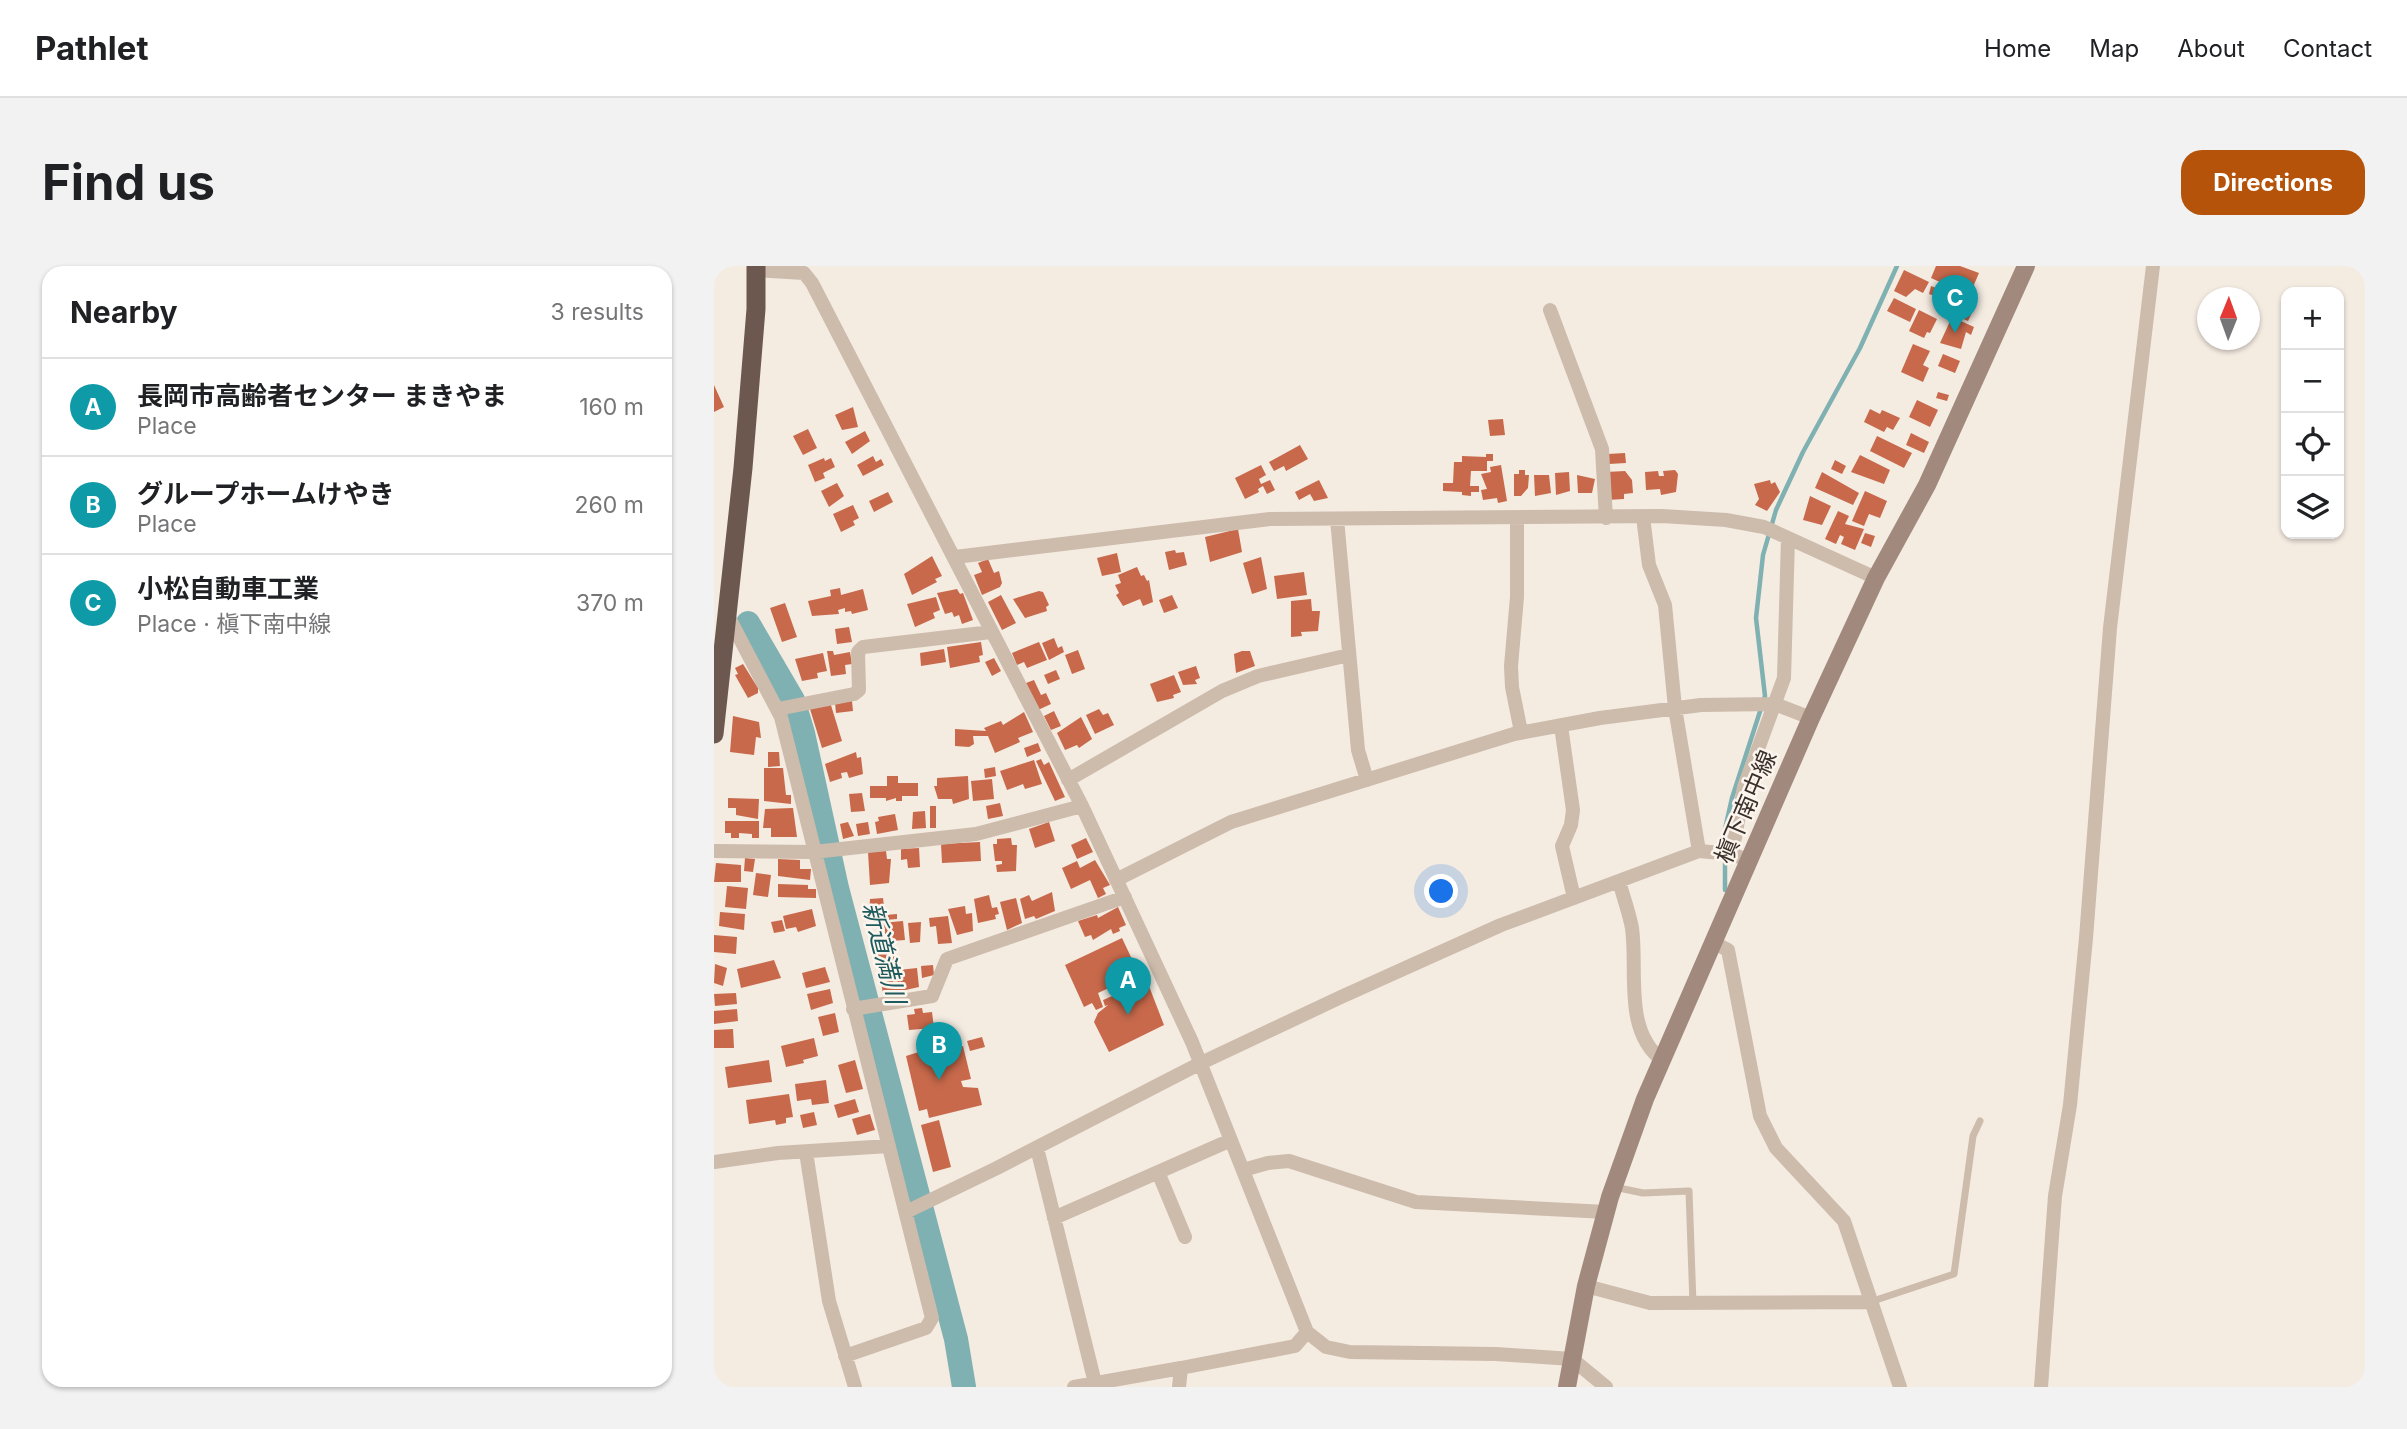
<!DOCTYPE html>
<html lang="en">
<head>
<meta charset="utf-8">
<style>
	body { margin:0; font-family:Inter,"Noto Sans JP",sans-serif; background:#f2f2f2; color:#202124 }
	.controls { position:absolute; right:21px; top:21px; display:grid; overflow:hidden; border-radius:14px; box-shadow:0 2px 5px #0004 }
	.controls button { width:63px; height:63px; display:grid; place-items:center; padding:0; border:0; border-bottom:2px solid #e0e0e0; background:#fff; color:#202124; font:35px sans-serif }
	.compass { position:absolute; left:1483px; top:21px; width:63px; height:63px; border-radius:50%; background:#fff; box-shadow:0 2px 5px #0004; rotate:1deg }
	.you { position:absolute; left:728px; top:626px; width:24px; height:24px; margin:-18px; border:5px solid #fff; border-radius:50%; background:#1a73e8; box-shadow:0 0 0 10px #1a73e833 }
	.badge { display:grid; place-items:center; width:46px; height:46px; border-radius:50%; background:#b45309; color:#fff; font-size:23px; font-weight:700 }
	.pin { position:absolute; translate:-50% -58px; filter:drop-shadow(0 2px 4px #0008) }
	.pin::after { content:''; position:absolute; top:37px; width:24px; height:21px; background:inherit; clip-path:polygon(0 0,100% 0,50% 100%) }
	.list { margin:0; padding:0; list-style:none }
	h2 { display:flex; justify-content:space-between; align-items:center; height:91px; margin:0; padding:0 28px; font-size:30px }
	h2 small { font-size:23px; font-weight:400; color:#757577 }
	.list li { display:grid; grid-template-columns:46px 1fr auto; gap:21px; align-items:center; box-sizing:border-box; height:98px; padding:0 28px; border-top:2px solid #e0e0e0 }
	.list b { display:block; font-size:26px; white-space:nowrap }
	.list p { margin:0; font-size:23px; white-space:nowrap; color:#757577 }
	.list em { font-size:23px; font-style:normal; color:#757577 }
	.icon { flex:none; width:38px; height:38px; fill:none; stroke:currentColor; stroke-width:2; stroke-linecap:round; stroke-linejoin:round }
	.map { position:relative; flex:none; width:1651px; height:1121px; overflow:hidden; border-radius:21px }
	header { display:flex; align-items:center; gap:42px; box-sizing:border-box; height:98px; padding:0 35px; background:#fff; border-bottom:2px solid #e0e0e0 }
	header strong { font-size:33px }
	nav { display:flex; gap:38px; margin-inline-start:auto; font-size:24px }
	.intro { display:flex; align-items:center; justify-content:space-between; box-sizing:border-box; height:168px; padding:0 42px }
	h1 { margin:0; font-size:49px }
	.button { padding:18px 32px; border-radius:21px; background:#b45309; color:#fff; font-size:24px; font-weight:700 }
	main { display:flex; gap:42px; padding:0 42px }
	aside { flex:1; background:#fff; border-radius:21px; box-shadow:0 2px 5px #0004 }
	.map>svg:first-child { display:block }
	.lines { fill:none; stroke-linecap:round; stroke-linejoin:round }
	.stream { stroke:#7fb0b2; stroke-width:4.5 }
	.river { stroke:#7fb0b2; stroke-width:24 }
	.building { fill:#c8694b }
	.service { stroke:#cdbbac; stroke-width:7 }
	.minor { stroke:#cdbbac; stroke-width:14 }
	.secondary { stroke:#a18a7d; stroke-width:18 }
	.trunk { stroke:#6c584f; stroke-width:19 }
	.labels { text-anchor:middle; stroke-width:5; stroke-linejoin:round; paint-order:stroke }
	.street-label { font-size:24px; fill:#3b302b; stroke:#fbf5ee }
	.water-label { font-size:26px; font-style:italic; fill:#1f5a5e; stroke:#fbf5ee }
</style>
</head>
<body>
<header>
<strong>Pathlet</strong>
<nav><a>Home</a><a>Map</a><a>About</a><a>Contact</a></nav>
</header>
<div class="intro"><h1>Find us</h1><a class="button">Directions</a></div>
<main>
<aside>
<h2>Nearby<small>3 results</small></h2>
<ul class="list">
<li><span class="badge" style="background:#0f9aa8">A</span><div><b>長岡市高齢者センター まきやま</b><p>Place</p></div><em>160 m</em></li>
<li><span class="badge" style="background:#0f9aa8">B</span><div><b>グループホームけやき</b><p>Place</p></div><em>260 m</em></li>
<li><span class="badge" style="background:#0f9aa8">C</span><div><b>小松自動車工業</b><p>Place · 槇下南中線</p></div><em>370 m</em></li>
</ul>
</aside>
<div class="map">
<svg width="1651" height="1121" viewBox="0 0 1651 1121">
	<rect width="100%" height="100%" fill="#f4ebe1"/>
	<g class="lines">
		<path class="stream" d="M 1011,624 L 1011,563 L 1018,532 L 1051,430 L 1042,352 L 1049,289 L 1062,244 L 1089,186 L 1146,82 L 1183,0"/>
		<path class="river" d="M 34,357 L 79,434 L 89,467 L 123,622 L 242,1073 L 250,1121"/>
	</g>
	<path class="building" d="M 1222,0 L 1246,0 L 1265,7 L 1259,21 L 1254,19 L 1250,27 L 1217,12 Z
		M 1190,4 L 1215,16 L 1209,27 L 1201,23 L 1192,31 L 1180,25 Z
		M 1217,20 L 1235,27 L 1232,34 L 1215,28 Z
		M 1237,27 L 1262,38 L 1254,55 L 1229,44 Z
		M 1180,32 L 1202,43 L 1196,56 L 1173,45 Z
		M 1205,44 L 1223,53 L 1216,67 L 1213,66 L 1210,72 L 1195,65 Z
		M 1238,51 L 1260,61 L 1257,69 L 1252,66 L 1247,83 L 1226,77 Z
		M 1199,78 L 1216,85 L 1209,99 L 1215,102 L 1209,116 L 1187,106 Z
		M 1229,88 L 1246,95 L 1241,107 L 1224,100 Z
		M 0,119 L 10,141 L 0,146 Z
		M 1224,126 L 1235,129 L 1233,135 L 1222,132 Z
		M 1203,134 L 1224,144 L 1216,161 L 1195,151 Z
		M 139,141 L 144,161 L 128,164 L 121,149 Z
		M 1156,143 L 1166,148 L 1168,144 L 1186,152 L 1179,164 L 1173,161 L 1170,166 L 1150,156 Z
		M 789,153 L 791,169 L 776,170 L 774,154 Z
		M 94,163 L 103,182 L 89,189 L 79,170 Z
		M 151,165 L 156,175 L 138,188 L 131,176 Z
		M 1197,167 L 1215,176 L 1210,187 L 1192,179 Z
		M 1163,170 L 1198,187 L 1190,202 L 1156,185 Z
		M 586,179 L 594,193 L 572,205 L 570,200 L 560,205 L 555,196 Z
		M 911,187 L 912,197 L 895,198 L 894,188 Z
		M 772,188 L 779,188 L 779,195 L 773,195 L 773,205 L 757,205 L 756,220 L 765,220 L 765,226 L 757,226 L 757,230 L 748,229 L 748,226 L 729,225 L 729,217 L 739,217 L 740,196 L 748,196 L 748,190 L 772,191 Z
		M 1146,189 L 1176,204 L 1170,218 L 1137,206 Z
		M 159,190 L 162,196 L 167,193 L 170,199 L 149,210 L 143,199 Z
		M 110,192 L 111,195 L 117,192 L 121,201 L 109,207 L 111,212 L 101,216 L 94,199 Z
		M 1121,194 L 1132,200 L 1128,208 L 1117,203 Z
		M 547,199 L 552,209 L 545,213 L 547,218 L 556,214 L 561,224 L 553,228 L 549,220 L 544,223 L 545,226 L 531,233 L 521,212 Z
		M 787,199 L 793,235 L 784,237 L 783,232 L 769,234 L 767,224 L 773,223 L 767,208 L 777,206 L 776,201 Z
		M 805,204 L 811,204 L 811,209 L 815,209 L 814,222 L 807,230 L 800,230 L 800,208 L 805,208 Z
		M 961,204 L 964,208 L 962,226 L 947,229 L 946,223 L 932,224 L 931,206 L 944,205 L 945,210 L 950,210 L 949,205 Z
		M 911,205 L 918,214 L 919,227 L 910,228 L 910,233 L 893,234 L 892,206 Z
		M 855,206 L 856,225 L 842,229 L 841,207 Z
		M 1108,206 L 1145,227 L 1139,239 L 1101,222 Z
		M 820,209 L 835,209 L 837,227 L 821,230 Z
		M 863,209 L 881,213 L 878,227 L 864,227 Z
		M 605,214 L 614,232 L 600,235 L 596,228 L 585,234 L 581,226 Z
		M 1056,214 L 1057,218 L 1061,216 L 1066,226 L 1053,245 L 1041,239 L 1045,233 L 1040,218 Z
		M 123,217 L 130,230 L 115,241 L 107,225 Z
		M 1151,225 L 1173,235 L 1166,252 L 1155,248 L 1150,260 L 1138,255 Z
		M 174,226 L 179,236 L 160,246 L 155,235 Z
		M 1096,230 L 1117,240 L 1108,259 L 1089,254 Z
		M 139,239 L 145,252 L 139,255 L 141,259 L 127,266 L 119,248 Z
		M 1124,245 L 1135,250 L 1131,258 L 1150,263 L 1141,284 L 1127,278 L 1130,271 L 1126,269 L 1122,278 L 1111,273 Z
		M 524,263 L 528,286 L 496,296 L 491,271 Z
		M 1151,267 L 1161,270 L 1157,281 L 1147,277 Z
		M 461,284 L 462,287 L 470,286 L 473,299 L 455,304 L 451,286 Z
		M 403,287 L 407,306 L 388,310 L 383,292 Z
		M 218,290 L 228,310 L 221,313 L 223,316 L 198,329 L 190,308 Z
		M 547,291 L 553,323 L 538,328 L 529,297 Z
		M 274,293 L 280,307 L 285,305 L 288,317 L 286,321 L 268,329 L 260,309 L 268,306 L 264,297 Z
		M 423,301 L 427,310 L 430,309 L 433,315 L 435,314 L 439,336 L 429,340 L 426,333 L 409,340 L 402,329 L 405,327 L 401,319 L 407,317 L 404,309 Z
		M 590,306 L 593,329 L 563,333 L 560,310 Z
		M 126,322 L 127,329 L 149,323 L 154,344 L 138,348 L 137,345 L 131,346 L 131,342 L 124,344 L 125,348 L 98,350 L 94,335 L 117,330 L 116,324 Z
		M 243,323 L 246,328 L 249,327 L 259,354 L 248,358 L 245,349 L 240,351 L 238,346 L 231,348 L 223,327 Z
		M 325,325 L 329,326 L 335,339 L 332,341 L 333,345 L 311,352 L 299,333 Z
		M 287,329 L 302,357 L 288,364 L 274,336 Z
		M 458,329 L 464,342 L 450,347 L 445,334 Z
		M 222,331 L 226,344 L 219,347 L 221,352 L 201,361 L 193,338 Z
		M 597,333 L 598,345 L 606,345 L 604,365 L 587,366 L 588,370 L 577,371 L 577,335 Z
		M 71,337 L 83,371 L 68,376 L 56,342 Z
		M 135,361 L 138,376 L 123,378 L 121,363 Z
		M 340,372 L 344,382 L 348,380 L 350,386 L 335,394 L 328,377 Z
		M 267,376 L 269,389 L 265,390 L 266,396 L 236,402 L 233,381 Z
		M 325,376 L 333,394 L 313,402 L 310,396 L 303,399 L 298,387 Z
		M 230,383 L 232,396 L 207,400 L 206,387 Z
		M 364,384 L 371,403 L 358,408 L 351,389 Z
		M 113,385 L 119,385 L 120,389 L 136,386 L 138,398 L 131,399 L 132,408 L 117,410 Z
		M 528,385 L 536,385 L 541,400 L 522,407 L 520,388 Z
		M 109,387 L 113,405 L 103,407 L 104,412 L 88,415 L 81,393 Z
		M 280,392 L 287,405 L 278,410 L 271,396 Z
		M 29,398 L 44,422 L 44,427 L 34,432 L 21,409 L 24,408 L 21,402 Z
		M 482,400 L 486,412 L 481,414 L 483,418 L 469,419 L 464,406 Z
		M 342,404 L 346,413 L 334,418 L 330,409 Z
		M 460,409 L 467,426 L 459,429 L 460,432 L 443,436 L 436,418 Z
		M 320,414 L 327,429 L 332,427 L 337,438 L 324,444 L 312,417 Z
		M 138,435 L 139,445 L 122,447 L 121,437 Z
		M 116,436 L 128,475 L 108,482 L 96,443 Z
		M 385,443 L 389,449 L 394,447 L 400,459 L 381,468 L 372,449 Z
		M 340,445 L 347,460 L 337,464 L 330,450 Z
		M 310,446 L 319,466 L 304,472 L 306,476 L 281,487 L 274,470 L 259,470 L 260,478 L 255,481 L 241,480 L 241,463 L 272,465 L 270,462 L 287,455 L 289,459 Z
		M 19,450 L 45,456 L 47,472 L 42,471 L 40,489 L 16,486 Z
		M 367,451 L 378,473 L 365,482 L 363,479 L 351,484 L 343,467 Z
		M 324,477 L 327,485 L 313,491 L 310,482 Z
		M 54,486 L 65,486 L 66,500 L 54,501 Z
		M 142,486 L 143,492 L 147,491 L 149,508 L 135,512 L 133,506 L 127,507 L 128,512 L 116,516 L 111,498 Z
		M 327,493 L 330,499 L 335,496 L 351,531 L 341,535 L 322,495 Z
		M 320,494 L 328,518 L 311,523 L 309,518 L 293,524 L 286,505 Z
		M 281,501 L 282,510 L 271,512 L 270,503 Z
		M 50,502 L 69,502 L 72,529 L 77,529 L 77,538 L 50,535 Z
		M 173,510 L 184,510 L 184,517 L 204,517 L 204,530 L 188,530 L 188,535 L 182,535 L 182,532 L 172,535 L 172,532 L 156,532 L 156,520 L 173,520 Z
		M 254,510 L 255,533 L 239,538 L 238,533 L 224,533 L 220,520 L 223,520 L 223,512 Z
		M 278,513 L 280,533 L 259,535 L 257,515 Z
		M 148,527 L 151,545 L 137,546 L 135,528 Z
		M 14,532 L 45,533 L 44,553 L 22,549 L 22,542 L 14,542 Z
		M 286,537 L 289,550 L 274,553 L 272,540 Z
		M 216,540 L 222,540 L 222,562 L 216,562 Z
		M 79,542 L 83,571 L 57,571 L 57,562 L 49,562 L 51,543 Z
		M 211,545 L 212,562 L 198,563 L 199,546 Z
		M 181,548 L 184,564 L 163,568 L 161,556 L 165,555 L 164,551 Z
		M 11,555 L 45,555 L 45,572 L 38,572 L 38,568 L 25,567 L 25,572 L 17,572 L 17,567 L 11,567 Z
		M 134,556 L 140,570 L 129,573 L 126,558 Z
		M 154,556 L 156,568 L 144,570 L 142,558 Z
		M 335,556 L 341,575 L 321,582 L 315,563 Z
		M 297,572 L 298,579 L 303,579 L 302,605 L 283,606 L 282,599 L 288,598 L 288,595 L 281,595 L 279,578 L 283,578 L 283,573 Z
		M 372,572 L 379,586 L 363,593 L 357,579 Z
		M 266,576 L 267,595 L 228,597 L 227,578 Z
		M 205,582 L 206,601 L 194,602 L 193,593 L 187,594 L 187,583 Z
		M 172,585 L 173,593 L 177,593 L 175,617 L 156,619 L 154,586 Z
		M 31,592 L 41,593 L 39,606 L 30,605 Z
		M 64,593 L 86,594 L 86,603 L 97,603 L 96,614 L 64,610 Z
		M 381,594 L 396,619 L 389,622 L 392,628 L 384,632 L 376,614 L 357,623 L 348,602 L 363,595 L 366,602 Z
		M 2,597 L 27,599 L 27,616 L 0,616 Z
		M 42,607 L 57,609 L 54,631 L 39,629 Z
		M 64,618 L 94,619 L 94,623 L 102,623 L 102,632 L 64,631 Z
		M 13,620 L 34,622 L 32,643 L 11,641 Z
		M 338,626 L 341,645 L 322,653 L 320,650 L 311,653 L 306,633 L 315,629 L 318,635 Z
		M 275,629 L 278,642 L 283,641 L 285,648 L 281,649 L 282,653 L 264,657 L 260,633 Z
		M 169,632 L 171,649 L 183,648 L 183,653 L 159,655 L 159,648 L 155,649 L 156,633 Z
		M 302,632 L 308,657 L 293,664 L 286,636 Z
		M 251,640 L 252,648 L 258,647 L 259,665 L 243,669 L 234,643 Z
		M 404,641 L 412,659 L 405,662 L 406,665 L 399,668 L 397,663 L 379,674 L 377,669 L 371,671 L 364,655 L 383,649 L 384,652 Z
		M 98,643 L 102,660 L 84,666 L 82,661 L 72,663 L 69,650 Z
		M 6,646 L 31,648 L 30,664 L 5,660 Z
		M 234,650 L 238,677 L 224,678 L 222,660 L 216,661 L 215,652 Z
		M 68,654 L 71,665 L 60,667 L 57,656 Z
		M 189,655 L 191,674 L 178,675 L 178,669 L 171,669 L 171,662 L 168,662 L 167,657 Z
		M 207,656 L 206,676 L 196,677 L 194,657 Z
		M 0,669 L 23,671 L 22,688 L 0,686 Z
		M 408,672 L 425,708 L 384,727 L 389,741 L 382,744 L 378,737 L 370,741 L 351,699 Z
		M 180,680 L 182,696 L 162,699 L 160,682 Z
		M 60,694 L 67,712 L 27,722 L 23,703 Z
		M 1,698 L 13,702 L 9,720 L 0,717 Z
		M 219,699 L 220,709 L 208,712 L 207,700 Z
		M 111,701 L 116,716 L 92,722 L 88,707 Z
		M 203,702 L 205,721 L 169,729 L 166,706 Z
		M 433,715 L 450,759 L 395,786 L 380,756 L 384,747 L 394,739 L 391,740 L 389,734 Z
		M 116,723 L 119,737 L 97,744 L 93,728 Z
		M 22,727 L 23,738 L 1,740 L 0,728 Z
		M 208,742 L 209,747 L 218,746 L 220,762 L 195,764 L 193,749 L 201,748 L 200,743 Z
		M 23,743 L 24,755 L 0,758 L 0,745 Z
		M 121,747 L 125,766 L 109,770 L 104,751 Z
		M 19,763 L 20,782 L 0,782 L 0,764 Z
		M 268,771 L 271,781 L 256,785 L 253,775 Z
		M 100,772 L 104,790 L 89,794 L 90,797 L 72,801 L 67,780 Z
		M 230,778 L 232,784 L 249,780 L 257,813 L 247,815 L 249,821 L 264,822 L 268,839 L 215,852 L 213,843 L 205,845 L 192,790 Z
		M 55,794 L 58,816 L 14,822 L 11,801 Z
		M 141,794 L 149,823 L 132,827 L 124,799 Z
		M 112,814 L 115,837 L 98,839 L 97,833 L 83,835 L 81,818 Z
		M 75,828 L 79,851 L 72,852 L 72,857 L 62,859 L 61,854 L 35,858 L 32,834 Z
		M 141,833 L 145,846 L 124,852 L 120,839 Z
		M 100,846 L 103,859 L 89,862 L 86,849 Z
		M 156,848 L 161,864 L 143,869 L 138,853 Z
		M 225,854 L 237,901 L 219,906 L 207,859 Z"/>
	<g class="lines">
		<path class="service" d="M 900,921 L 929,927 L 975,925 L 979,1038
			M 1156,1036 L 1240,1008 L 1259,870 L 1266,855"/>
		<path class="minor" d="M 42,4 L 90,7 L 98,17 L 368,540 L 478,776 L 593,1066 L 612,1081 L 636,1086 L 782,1088 L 858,1093 L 892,1121
			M 836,44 L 888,183 L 892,252
			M 929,251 L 935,299 L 951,339 L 961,442 L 985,585
			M 623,253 L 644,484 L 653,514
			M 803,253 L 803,331 L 797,400 L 798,421 L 807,466
			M 241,291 L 556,253 L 948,250 L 1012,254 L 1050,261 L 1162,312
			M 13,348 L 67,451 L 218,1052 L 212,1062 L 131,1090
			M 64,443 L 140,428 L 145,424 L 144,386 L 149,381 L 277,366
			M 847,460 L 859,544 L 857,559 L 848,580 L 860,632
			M 354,514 L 508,425 L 544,410 L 635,389
			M 0,585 L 100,586 L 262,568 L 368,540
			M 1018,588 L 1030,521 L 1070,412 L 1074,272
			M 402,614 L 517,556 L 800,468 L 886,452 L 987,439 L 1061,438 L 1097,452
			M 905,615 C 909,630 915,646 918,662 C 924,705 909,764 948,794
			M 1000,677 L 1014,684 L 1046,850 L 1062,882 L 1130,955 L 1186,1121
			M 139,743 L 218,730 L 233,693 L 411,631
			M 323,882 L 381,1117
			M 92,886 L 115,1035 L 141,1121
			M 0,896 L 64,887 L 175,880
			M 529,904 L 554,897 L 575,895 L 702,936 L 892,946
			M 444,906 L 471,971
			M 192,946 L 283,902 L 487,797 L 627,731 L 787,659 L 985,585 L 1018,588 L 1036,595
			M 340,952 L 517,874
			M 872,1020 L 936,1037 L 1156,1036
			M 360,1121 L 467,1102
			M 465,1121 L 467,1102 L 581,1080 L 593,1066
			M 1327,1121 L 1341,930 L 1356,839 L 1372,672 L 1396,362 L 1439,0"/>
		<path class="secondary" d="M 853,1121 L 872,1020 L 896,931 L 931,833 L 1097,452 L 1162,312 L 1213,219 L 1312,0"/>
		<path class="trunk" d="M 0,468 L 29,202 L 42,43 L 42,0"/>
	</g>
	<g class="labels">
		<g class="street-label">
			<text transform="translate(1032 541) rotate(-67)" y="8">槇下南中線</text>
		</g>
		<g class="water-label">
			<text transform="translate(170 687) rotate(76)" y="9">新道満川</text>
		</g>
	</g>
</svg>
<div class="controls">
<button>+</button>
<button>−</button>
<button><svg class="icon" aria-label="locate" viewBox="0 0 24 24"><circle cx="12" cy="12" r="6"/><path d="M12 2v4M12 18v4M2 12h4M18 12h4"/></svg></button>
<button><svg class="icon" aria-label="layers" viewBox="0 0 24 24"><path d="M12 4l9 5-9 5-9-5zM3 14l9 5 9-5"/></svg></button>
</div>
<svg class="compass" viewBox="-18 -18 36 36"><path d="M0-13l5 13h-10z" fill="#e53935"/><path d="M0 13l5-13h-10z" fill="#757577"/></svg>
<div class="you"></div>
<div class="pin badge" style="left:414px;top:749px;background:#0f9aa8">A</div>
<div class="pin badge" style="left:225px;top:814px;background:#0f9aa8">B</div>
<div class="pin badge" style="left:1241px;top:67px;background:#0f9aa8">C</div>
</div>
</main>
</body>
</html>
